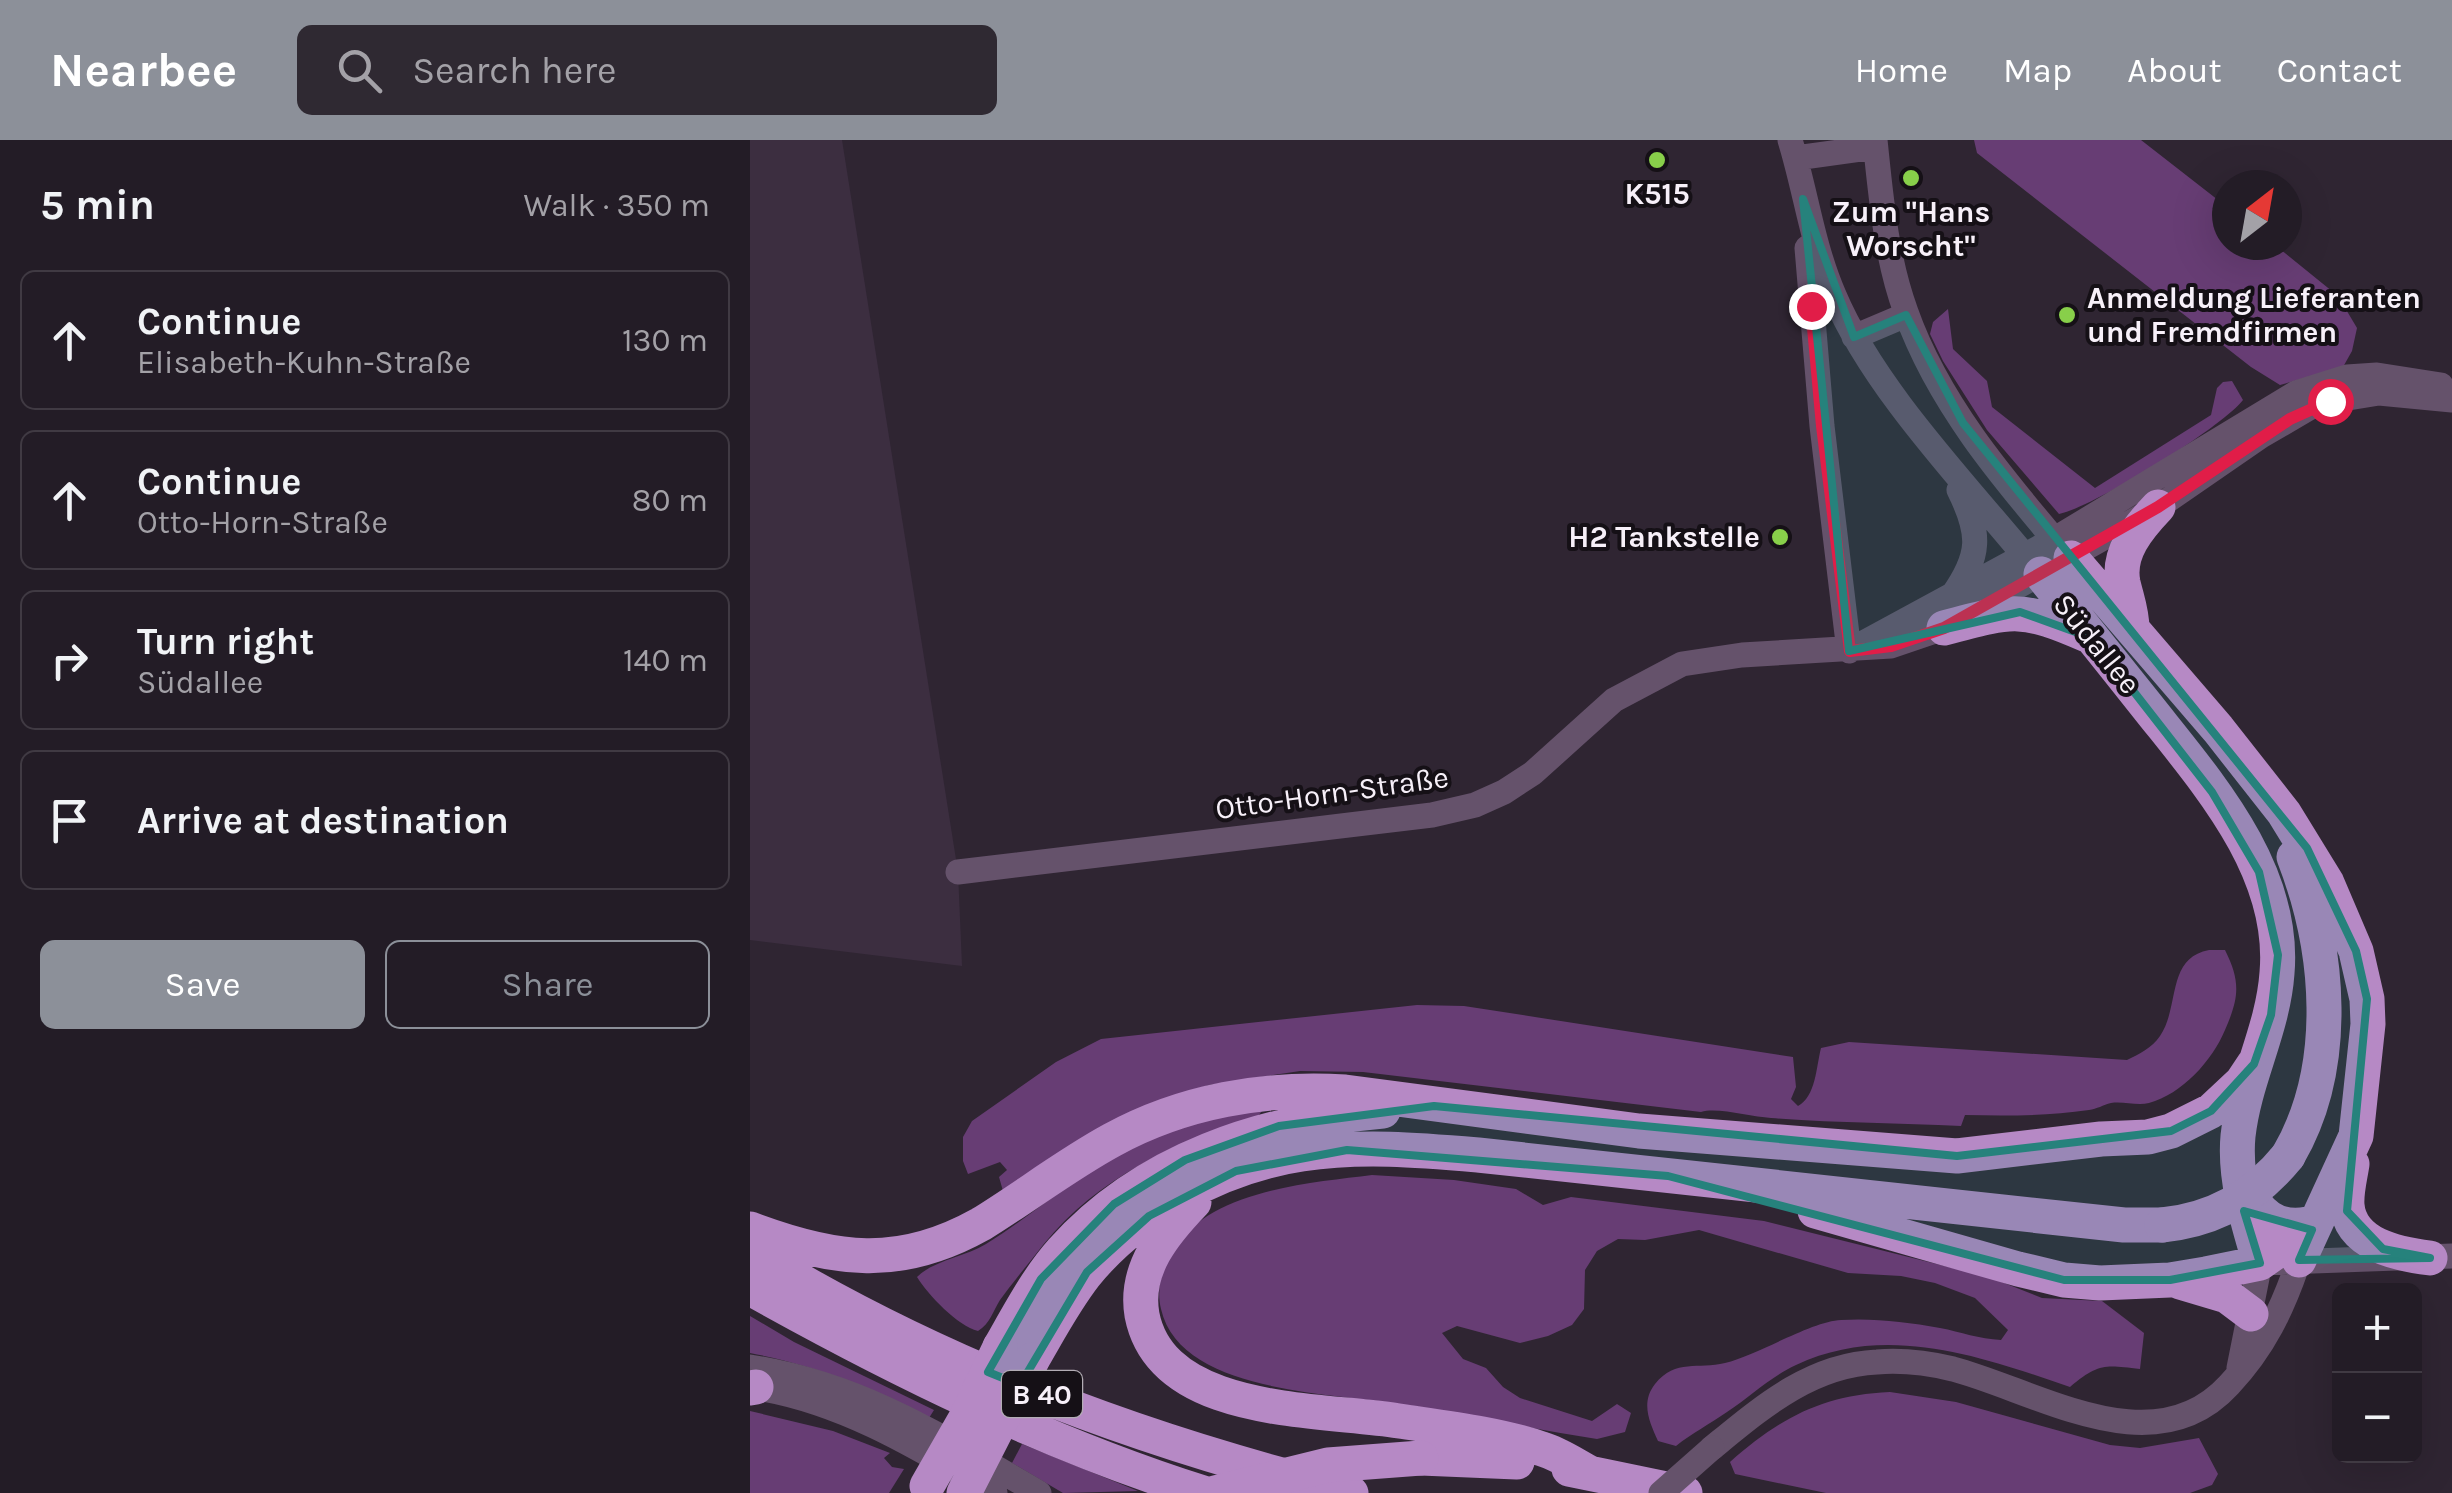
<!DOCTYPE html>
<html lang="en">
<head>
<meta charset="utf-8">
<style>
	body { margin:0; font-family:Karla,sans-serif; background:#2f2932; color:#f1f3f6 }
	.controls { position:absolute; right:30px; bottom:30px; display:grid; overflow:hidden; border-radius:15px; box-shadow:0 10px 40px #0002 }
	.controls button { width:90px; height:90px; display:grid; place-items:center; padding:0; border:0; border-bottom:2px solid #403a43; background:#231c26; color:#f1f3f6; font:50px sans-serif }
	.compass { position:absolute; left:1462px; top:30px; width:90px; height:90px; border-radius:50%; background:#231c26; box-shadow:0 10px 40px #0002; rotate:31deg }
	.stop { position:absolute; width:30px; height:30px; margin:-22px; border:8px solid #e11d48; border-radius:50%; background:#fff }
	.stop.end { background:#e11d48; border-color:#fff; box-shadow:0 2px 10px #0008 }
	.list { margin:0; padding:0; list-style:none }
	h2 { display:flex; justify-content:space-between; align-items:center; height:130px; margin:0; padding:0 40px; font-size:42px }
	h2 small { font-size:32px; font-weight:400; color:#a3a1a7 }
	.list li { display:grid; grid-template-columns:65px 1fr auto; gap:30px; align-items:center; box-sizing:border-box; height:140px; margin:0 20px 20px; padding:0 20px; border:2px solid #403a43; border-radius:15px }
	.list b { display:block; font-size:38px; white-space:nowrap }
	.list p { margin:0; font-size:32px; white-space:nowrap; color:#a3a1a7 }
	.list em { font-size:32px; font-style:normal; color:#a3a1a7 }
	.actions { display:flex; gap:20px; padding:30px 40px }
	.actions a { flex:1; padding:22px 0; border:2px solid #8c9099; border-radius:15px; text-align:center; font-size:35px; color:#8c9099 }
	.actions .main { background:#8c9099; color:#fff }
	.icon { flex:none; width:55px; height:55px; fill:none; stroke:currentColor; stroke-width:2; stroke-linecap:round; stroke-linejoin:round }
	.map { position:relative; flex:none; width:1702px; height:1353px; overflow:hidden }
	header { display:flex; align-items:center; gap:60px; box-sizing:border-box; height:140px; padding:0 50px; background:#8c9099; color:#fff }
	header strong { font-size:48px }
	nav { display:flex; gap:55px; margin-inline-start:auto; font-size:35px }
	.search { width:700px; height:90px; background:#2f2932; display:flex; align-items:center; gap:25px; box-sizing:border-box; padding:0 35px; border-radius:15px; color:#a3a1a7; font-size:38px }
	main { display:flex }
	aside { flex:1; background:#231c26 }
	.map>svg:first-child { display:block }
	.built { fill:#3c2e40 }
	.forest { fill:#673d74 }
	.lines { fill:none; stroke-linecap:round; stroke-linejoin:round }
	.minor { stroke:#65526b; stroke-width:25 }
	.highway { stroke:#b689c5; stroke-width:35 }
	.minor-bridge { stroke:#65526b; stroke-width:25 }
	.highway-bridge { stroke:#b689c5; stroke-width:35 }
	.route { stroke:#e11d48; stroke-width:12 }
	.marked { fill:#26827c; fill-opacity:0.2; stroke:#26827c; stroke-width:8; stroke-linejoin:round }
	.poi-dot { fill:#88cf4a; stroke:#151016; stroke-width:4 }
	.labels { text-anchor:middle; stroke-width:8; stroke-linejoin:round; paint-order:stroke }
	.shield { fill:#151016; stroke:#b3adb5; stroke-width:2.5 }
	.shield-label { font-size:28px; font-weight:bold; fill:#f7f0f9 }
	.poi-label { font-size:30px; font-weight:bold; fill:#f7f0f9; stroke:#151016 }
	.street-label { font-size:30px; fill:#f7f0f9; stroke:#151016 }
</style>
</head>
<body>
<header>
<strong>Nearbee</strong>
<div class="search"><svg class="icon" aria-label="search" viewBox="0 0 24 24"><circle cx="10" cy="10" r="6"/><path d="M15 15l6 6"/></svg>Search here</div>
<nav><a>Home</a><a>Map</a><a>About</a><a>Contact</a></nav>
</header>
<main>
<aside>
<h2>5 min<small>Walk · 350 m</small></h2>
<ul class="list">
<li><svg class="icon" aria-label="ahead" viewBox="0 0 24 24"><path d="M12 20V5M6 11l6-6 6 6"/></svg><div><b>Continue</b><p>Elisabeth-Kuhn-Straße</p></div><em>130 m</em></li>
<li><svg class="icon" aria-label="ahead" viewBox="0 0 24 24"><path d="M12 20V5M6 11l6-6 6 6"/></svg><div><b>Continue</b><p>Otto-Horn-Straße</p></div><em>80 m</em></li>
<li><svg class="icon" aria-label="right" viewBox="0 0 24 24"><path d="M7 20v-9h11M14 6l5 5-5 5"/></svg><div><b>Turn right</b><p>Südallee</p></div><em>140 m</em></li>
<li><svg class="icon" aria-label="arrive" viewBox="0 0 24 24"><path d="M6 21V4h12l-3 4 3 4H6"/></svg><div><b>Arrive at destination</b></div></li>
</ul>
<div class="actions"><a class="main">Save</a><a>Share</a></div>
</aside>
<div class="map">
<svg width="1702" height="1353" viewBox="0 0 1702 1353">
	<rect width="100%" height="100%" fill="#2f2532"/>
	<path class="built" d="M 0,0 L 92,0 L 208,732 L 212,826 L 0,800 Z"/>
	<path class="forest" d="M 1224,0 L 1391,0 L 1477,67 L 1477,105 L 1525,105 L 1588,156 L 1607,188 L 1602,211 L 1593,227 L 1530,245 L 1501,227 L 1227,13 Z
		M 1198,169 L 1203,209 L 1237,241 L 1242,267 L 1345,348 L 1461,275 L 1467,248 L 1473,242 L 1482,241 L 1493,260 C 1471,288 1344,367 1309,374 L 1237,290 L 1193,221 L 1180,194 L 1183,182 Z
		M 1459,810 L 1475,810 C 1491,842 1489,858 1475,890 C 1462,921 1432,954 1399,963 C 1387,966 1373,961 1361,963 C 1353,965 1347,969 1339,970 C 1298,976 1256,976 1215,975 L 1211,986 C 1148,983 1085,983 1021,978 C 1001,977 968,967 951,972 L 613,932 L 550,931 L 459,945 L 416,958 L 253,1051 L 249,1037 L 257,1030 L 250,1022 L 218,1034 L 213,1021 L 213,997 L 222,981 L 306,922 L 351,899 L 667,865 L 714,866 L 1043,917 L 1046,947 L 1041,959 L 1048,966 C 1066,956 1066,928 1071,908 L 1099,902 L 1377,920 C 1389,914 1402,908 1410,896 C 1430,867 1416,818 1459,810 Z
		M 512,971 L 508,976 C 426,1002 348,1037 293,1105 C 279,1123 263,1142 250,1160 C 243,1171 240,1184 228,1191 C 208,1186 178,1155 167,1137 C 184,1120 215,1117 236,1104 C 272,1082 303,1055 338,1032 C 389,997 451,974 512,971 Z
		M 622,1035 L 704,1040 L 766,1049 L 793,1065 L 821,1057 L 1014,1081 L 1239,1137 L 1292,1158 L 1352,1161 L 1394,1193 L 1390,1229 C 1354,1225 1349,1223 1320,1247 C 1233,1217 1136,1182 1046,1225 C 1020,1237 1001,1256 977,1272 C 960,1284 942,1293 926,1306 L 908,1301 C 900,1283 890,1263 905,1244 C 926,1218 948,1230 975,1223 C 1008,1215 1062,1181 1091,1180 C 1124,1178 1157,1182 1190,1188 C 1211,1192 1229,1199 1251,1200 L 1258,1190 L 1225,1158 L 1185,1143 L 1151,1136 L 1098,1133 L 949,1090 L 895,1100 L 868,1099 L 847,1111 L 835,1130 L 834,1169 L 822,1185 L 798,1196 L 770,1203 L 707,1186 L 692,1193 L 713,1219 L 736,1228 L 753,1247 L 770,1258 L 842,1281 L 867,1264 L 881,1273 L 875,1292 L 847,1299 C 781,1289 717,1274 651,1264 C 582,1253 430,1253 411,1169 C 406,1149 412,1129 422,1111 C 459,1050 559,1043 622,1035 Z
		M 0,1176 L 44,1202 L 184,1270 L 179,1278 C 118,1247 68,1226 0,1213 Z
		M 1140,1252 L 1206,1262 L 1360,1305 L 1390,1308 L 1449,1298 L 1468,1334 L 1462,1345 L 1440,1353 L 1076,1353 L 985,1334 L 980,1322 C 1030,1278 1072,1255 1140,1252 Z
		M 0,1271 L 83,1291 L 140,1313 L 134,1318 L 142,1327 L 154,1329 L 139,1353 L 0,1353 Z
		M 272,1304 L 388,1351 L 313,1353 L 262,1323 Z"/>
	<g class="lines">
		<path class="minor" d="M 1040,0 C 1056,52 1062,104 1084,155 C 1124,250 1218,346 1284,427
			M 1125,0 C 1131,57 1136,118 1156,172 C 1188,263 1254,340 1315,412
			M 1046,18 L 1125,7
			M 1057,108 L 1072,286 L 1099,511
			M 1104,197 L 1156,175
			M 1202,456 C 1231,415 1231,394 1209,350
			M 1108,506 L 1305,399 L 1546,253 L 1597,237 L 1627,235 L 1691,245
			M 208,732 L 682,675 L 725,665 L 754,652 L 783,633 L 864,560 L 932,524 L 992,515 L 1141,506 L 1194,488 L 1408,367 L 1511,296 L 1559,268 L 1580,261 L 1629,253 L 1702,260
			M 0,1227 C 111,1244 194,1298 289,1353
			M 1489,1228 L 1510,1123 L 1702,1116
			M 0,1247 C 89,1259 169,1308 245,1353
			M 962,1308 C 1011,1268 1060,1225 1127,1222 C 1152,1220 1178,1223 1203,1229 C 1289,1252 1404,1327 1479,1245 C 1514,1208 1533,1168 1549,1120"/>
		<path class="highway" d="M 1321,418 L 1468,589 L 1534,673 L 1577,743 L 1606,811 L 1617,859 L 1618,884 L 1606,996 L 1549,1120
			M 1291,434 C 1326,477 1361,521 1396,565 C 1456,641 1536,729 1527,833 C 1523,890 1494,940 1488,996 C 1484,1038 1498,1083 1510,1123
			M 1194,488 C 1262,470 1271,466 1337,495
			M 1382,489 C 1382,472 1377,460 1373,443 C 1367,413 1388,388 1408,367
			M 1538,1016 C 1590,927 1580,810 1544,717
			M 1602,1024 C 1600,1037 1596,1052 1597,1065 C 1600,1105 1648,1114 1680,1118
			M 1495,1046 C 1508,1074 1526,1090 1558,1084
			M 444,1062 C 414,1093 384,1129 392,1175 C 412,1277 569,1268 649,1281 C 696,1288 748,1294 792,1309 C 809,1314 825,1325 840,1333
			M 1065,1071 L 1268,1129 L 1314,1140 L 1350,1143 L 1420,1140 L 1456,1134 L 1510,1123 L 1527,1111
			M 0,1089 C 85,1121 149,1130 231,1084 C 275,1057 316,1025 362,1000 C 433,961 515,947 595,952 L 889,991 L 1207,1016 L 1351,999 L 1398,997 L 1421,991 L 1461,971 L 1492,942 L 1504,924
			M 0,1111 C 184,1224 392,1302 601,1353
			M 1430,1142 L 1477,1156 L 1501,1174
			M 0,1148 C 145,1229 295,1303 453,1353
			M 250,1207 C 269,1174 287,1139 312,1111 C 394,1019 514,981 633,971
			M 282,1220 C 299,1191 314,1162 335,1135 C 386,1072 471,1026 552,1014 C 610,1005 669,1010 728,1015 L 1374,1085 L 1412,1085
			M 0,1248 L 6,1247
			M 671,1318 L 767,1322
			M 819,1329 L 935,1353"/>
		<path class="minor-bridge" d="M 911,1353 L 962,1308"/>
		<path class="highway-bridge" d="M 1412,1085 C 1464,1080 1505,1057 1538,1016
			M 177,1346 L 216,1278 L 250,1207
			M 214,1353 L 282,1220
			M 465,1353 L 578,1325 L 671,1318"/>
	</g>
	<g class="lines">
		<path class="route" d="M 1061,166 L 1072,286 L 1100,511 L 1141,506 L 1194,488 L 1408,367 L 1540,279 L 1580,261"/>
	</g>
	<path class="marked" d="M 1053,59 L 1104,197 L 1156,175 L 1213,283 L 1557,708 L 1606,811 L 1617,859 L 1597,1071 L 1633,1109 L 1680,1118 L 1549,1120 L 1562,1090 L 1494,1071 L 1510,1123 L 1420,1140 L 1314,1140 L 918,1036 L 597,1010 L 486,1031 L 399,1076 L 337,1132 L 270,1245 L 238,1232 L 291,1139 L 364,1064 L 435,1020 L 529,986 L 684,966 L 1207,1016 L 1421,991 L 1461,971 L 1504,924 L 1521,875 L 1528,815 L 1509,732 L 1462,652 L 1342,498 L 1270,472 L 1099,511 Z"/>
	<g class="poi-dot">
		<circle cx="907" cy="20" r="10"/>
		<circle cx="1161" cy="38" r="10"/>
		<circle cx="1317" cy="175" r="10"/>
		<circle cx="1030" cy="397" r="10"/>
	</g>
	<g class="labels">
		<rect class="shield" x="252" y="1231" width="80" height="46" rx="8"/>
		<g class="shield-label">
			<text x="292" y="1264">B 40</text>
		</g>
		<g class="poi-label">
			<text x="907" y="64">K515</text>
			<text x="1161" y="82">Zum "Hans<tspan x="1161" dy="34">Worscht"</tspan></text>
			<text x="1337" y="168" text-anchor="start">Anmeldung Lieferanten<tspan x="1337" dy="34">und Fremdfirmen</tspan></text>
			<text x="1010" y="407" text-anchor="end">H2 Tankstelle</text>
		</g>
		<g class="street-label">
			<text transform="translate(1347 504) rotate(51)" y="10">Südallee</text>
			<text transform="translate(582 653) rotate(-8)" y="10">Otto-Horn-Straße</text>
		</g>
	</g>
</svg>
<div class="controls">
<button>+</button>
<button>−</button>
</div>
<svg class="compass" viewBox="-18 -18 36 36"><path d="M0-13l5 13h-10z" fill="#e53935"/><path d="M0 13l5-13h-10z" fill="#a3a1a7"/></svg>
<div class="stop" style="left:1580px;top:261px"></div>
<div class="stop end" style="left:1061px;top:166px"></div>
</div>
</main>
</body>
</html>
